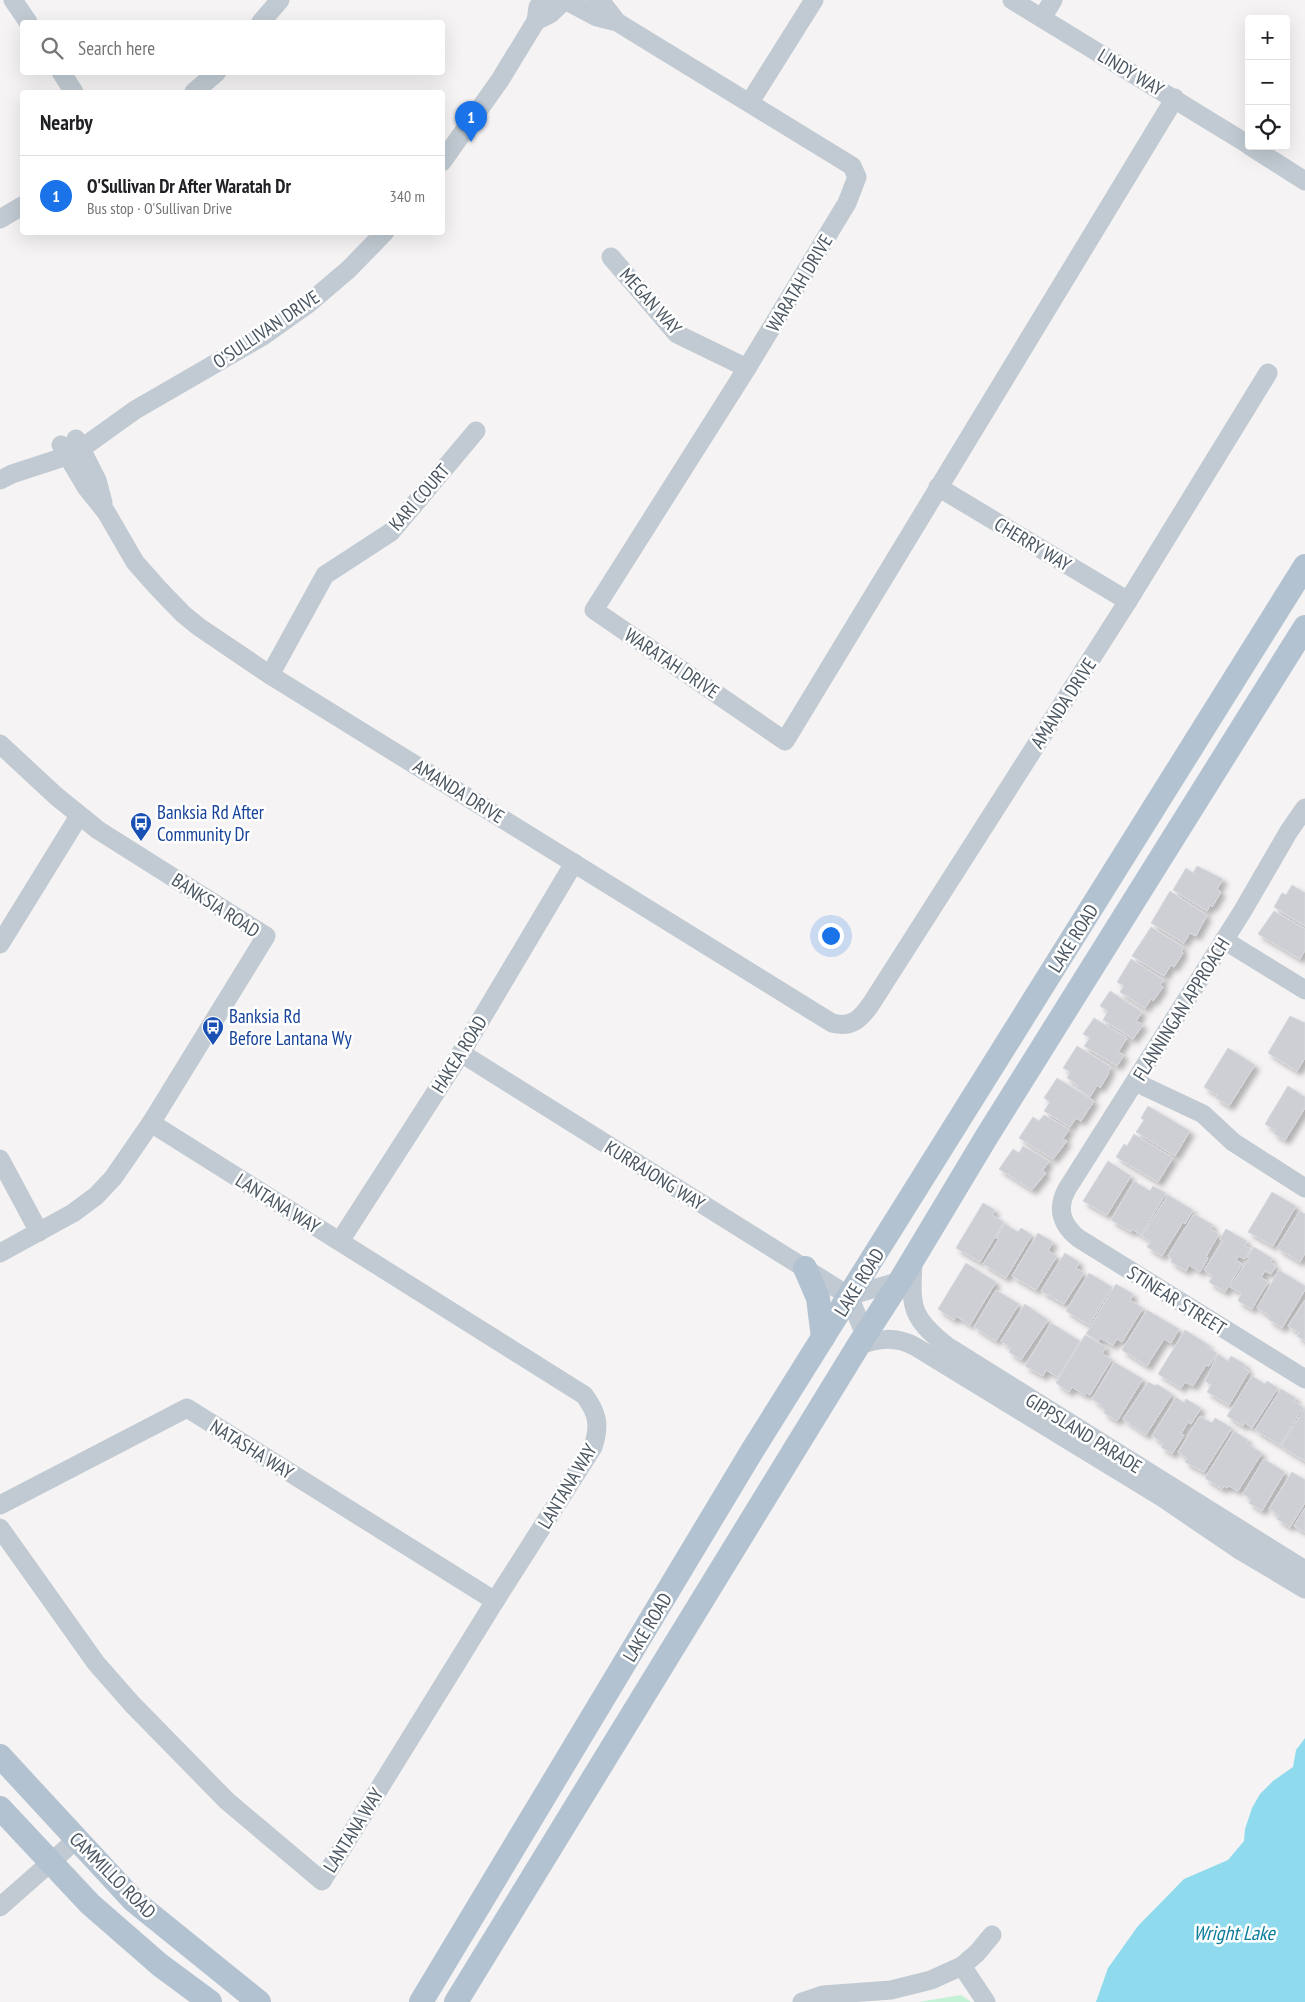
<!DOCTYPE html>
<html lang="en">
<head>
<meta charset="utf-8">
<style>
  :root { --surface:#fff; --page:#f2f2f2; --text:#202124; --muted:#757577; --line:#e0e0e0; --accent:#1a73e8 }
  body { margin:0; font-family:"PT Sans Narrow",sans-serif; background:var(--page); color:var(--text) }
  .controls { position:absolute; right:15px; top:15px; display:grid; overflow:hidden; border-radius:5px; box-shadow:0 5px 20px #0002 }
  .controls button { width:45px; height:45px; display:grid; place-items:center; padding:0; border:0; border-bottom:1px solid var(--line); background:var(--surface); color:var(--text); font:25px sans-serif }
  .you { position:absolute; left:830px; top:935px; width:18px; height:18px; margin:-12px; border:4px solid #fff; border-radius:50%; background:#1a73e8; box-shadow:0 0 0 8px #1a73e833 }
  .badge { display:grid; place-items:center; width:32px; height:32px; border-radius:50%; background:var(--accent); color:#fff; font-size:16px; font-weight:700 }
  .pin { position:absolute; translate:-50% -41px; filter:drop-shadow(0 1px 2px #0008) }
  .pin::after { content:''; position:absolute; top:26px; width:18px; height:15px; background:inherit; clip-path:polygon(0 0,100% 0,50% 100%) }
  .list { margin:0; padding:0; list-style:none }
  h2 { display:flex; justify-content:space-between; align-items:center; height:65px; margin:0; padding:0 20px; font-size:21px }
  h2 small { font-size:16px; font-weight:400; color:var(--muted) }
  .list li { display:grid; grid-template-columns:32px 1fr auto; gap:15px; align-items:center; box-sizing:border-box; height:80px; padding:0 20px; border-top:1px solid var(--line) }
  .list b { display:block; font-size:19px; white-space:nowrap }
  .list p { margin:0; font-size:16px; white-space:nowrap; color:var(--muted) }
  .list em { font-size:16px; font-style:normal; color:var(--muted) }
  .icon { flex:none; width:28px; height:28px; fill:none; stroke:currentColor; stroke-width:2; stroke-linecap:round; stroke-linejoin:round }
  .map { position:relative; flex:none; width:1305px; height:2002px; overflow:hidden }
  .search { position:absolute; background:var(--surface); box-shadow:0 5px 20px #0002; left:20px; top:20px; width:425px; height:55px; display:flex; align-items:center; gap:12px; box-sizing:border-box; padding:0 18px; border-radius:5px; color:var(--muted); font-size:19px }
  .panel { position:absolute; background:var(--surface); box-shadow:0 5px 20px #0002; left:20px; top:90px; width:425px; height:145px; border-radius:5px }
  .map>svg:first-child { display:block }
  .green { fill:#c3f1d5 }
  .water { fill:#90daee }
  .building { fill:#cdcfd5; stroke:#d7d9de; filter:url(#shadow) }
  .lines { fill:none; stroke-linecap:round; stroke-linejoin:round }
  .minor { stroke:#c1cad2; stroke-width:19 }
  .major { stroke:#b3c2d1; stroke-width:24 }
  .labels { text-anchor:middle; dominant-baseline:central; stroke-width:5; stroke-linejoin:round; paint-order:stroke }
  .street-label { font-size:19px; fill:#4a5661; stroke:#fff }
  .transit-label { font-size:19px; fill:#164399; stroke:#fff; text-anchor:start }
  .water-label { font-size:20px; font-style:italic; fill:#0c7c9b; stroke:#fff }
</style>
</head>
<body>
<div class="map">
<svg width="1305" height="2002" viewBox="0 0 1305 2002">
  <defs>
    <filter id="shadow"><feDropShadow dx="4.5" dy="4.5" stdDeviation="2.5" flood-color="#0004"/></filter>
  </defs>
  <rect width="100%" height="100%" fill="#f5f3f3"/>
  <!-- green -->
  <polygon class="green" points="961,1995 971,2002 919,2002"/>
  <!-- water -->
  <polygon class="water" points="1305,1738 1305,2002 1096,2002 1108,1968 1138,1926 1184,1879 1228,1860 1244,1841 1245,1829 1252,1808 1260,1794 1273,1781 1293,1767 1296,1750"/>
  <!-- building -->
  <g class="building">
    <polygon points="1197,866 1223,879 1217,889 1221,892 1212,907 1210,905 1207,911 1173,890 1186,868 1193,873"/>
    <polygon points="1292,885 1305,893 1305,926 1274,907 1282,893 1286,895"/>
    <polygon points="1170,891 1207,915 1196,936 1190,933 1184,943 1151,923"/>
    <polygon points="1274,911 1305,929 1305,950 1300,959 1258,934"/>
    <polygon points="1151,927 1183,947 1181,952 1183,953 1174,967 1171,965 1164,976 1132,956"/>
    <polygon points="1131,959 1164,980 1160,985 1163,987 1153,1001 1151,999 1145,1008 1120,992 1124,986 1117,982"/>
    <polygon points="1110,991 1142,1012 1136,1021 1143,1025 1133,1039 1103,1020 1108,1011 1100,1006"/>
    <polygon points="1290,1016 1305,1023 1305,1058 1297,1071 1268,1053"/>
    <polygon points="1094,1018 1127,1038 1118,1052 1124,1055 1117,1066 1084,1046 1090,1038 1083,1034"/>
    <polygon points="1077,1046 1111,1067 1108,1072 1109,1073 1100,1088 1097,1085 1090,1097 1076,1088 1078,1085 1067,1078 1070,1072 1063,1068"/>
    <polygon points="1228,1048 1255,1065 1229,1106 1216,1098 1217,1095 1204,1087"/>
    <polygon points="1057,1078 1094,1101 1081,1121 1076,1118 1070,1127 1044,1111 1050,1102 1044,1098"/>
    <polygon points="1288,1086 1305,1097 1305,1108 1285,1140 1273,1133 1275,1130 1265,1124"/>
    <polygon points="1148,1106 1190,1131 1175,1156 1136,1132 1144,1120 1141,1118"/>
    <polygon points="1044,1115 1069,1129 1063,1139 1067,1141 1053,1159 1019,1138 1033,1117 1039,1121"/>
    <polygon points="1134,1134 1173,1158 1158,1182 1116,1157 1124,1144 1127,1146"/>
    <polygon points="1023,1146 1049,1161 1043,1170 1046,1173 1032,1190 999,1169 1013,1149 1019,1153"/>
    <polygon points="1108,1161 1131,1176 1107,1215 1083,1201"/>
    <polygon points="1134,1181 1150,1191 1153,1186 1166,1193 1141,1235 1132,1229 1131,1232 1111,1220"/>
    <polygon points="1272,1192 1296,1206 1273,1246 1248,1232"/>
    <polygon points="1168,1195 1193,1210 1185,1224 1183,1222 1162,1256 1147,1247 1151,1241 1142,1236"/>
    <polygon points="983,1203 995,1210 992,1215 1004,1222 980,1262 956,1248"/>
    <polygon points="1300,1211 1305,1214 1305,1253 1300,1262 1277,1248"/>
    <polygon points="1194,1214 1213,1225 1210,1229 1219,1234 1206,1257 1208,1258 1200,1272 1189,1265 1186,1271 1171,1262 1172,1259 1168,1256"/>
    <polygon points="1005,1224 1018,1232 1021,1228 1032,1235 1006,1278 983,1264 999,1239 996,1238"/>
    <polygon points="1226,1229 1247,1241 1245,1246 1251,1249 1245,1259 1239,1256 1236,1260 1242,1264 1225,1292 1209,1282 1213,1276 1204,1270 1223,1241 1220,1239"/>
    <polygon points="1038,1233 1053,1242 1048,1251 1057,1256 1036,1290 1012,1276"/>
    <polygon points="1254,1247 1272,1258 1270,1262 1276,1266 1271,1274 1265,1271 1261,1277 1268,1282 1252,1309 1238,1301 1241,1293 1230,1287 1249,1258 1247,1257"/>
    <polygon points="1065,1253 1079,1262 1076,1268 1084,1273 1064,1304 1041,1291"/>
    <polygon points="966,1263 996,1282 970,1325 956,1316 954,1320 938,1309"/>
    <polygon points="1279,1270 1305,1286 1305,1290 1282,1328 1268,1319 1270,1316 1257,1308"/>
    <polygon points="1089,1273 1112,1287 1089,1325 1066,1311"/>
    <polygon points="1116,1284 1133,1294 1130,1300 1143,1308 1122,1342 1117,1339 1113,1345 1100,1338 1099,1341 1086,1334"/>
    <polygon points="996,1290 1019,1304 996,1341 974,1327"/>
    <polygon points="1305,1300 1305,1341 1297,1336 1299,1333 1288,1326"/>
    <polygon points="1025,1304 1048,1320 1021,1360 1009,1352 1011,1348 1001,1341"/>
    <polygon points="1147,1310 1179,1329 1171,1343 1164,1339 1147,1366 1122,1350"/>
    <polygon points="1051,1323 1080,1341 1058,1377 1046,1370 1043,1376 1025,1366"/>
    <polygon points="1185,1330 1209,1345 1207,1347 1217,1353 1209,1366 1206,1365 1193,1386 1185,1382 1181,1388 1158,1374"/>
    <polygon points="1085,1335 1106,1347 1102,1354 1112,1359 1090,1395 1087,1393 1085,1395 1072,1387 1069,1392 1056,1383"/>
    <polygon points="1218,1354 1228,1361 1231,1356 1246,1365 1244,1368 1249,1371 1229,1405 1207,1392 1211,1385 1205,1381"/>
    <polygon points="1114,1362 1143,1379 1117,1421 1104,1413 1105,1410 1101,1407 1102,1406 1092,1399"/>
    <polygon points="1252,1376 1265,1384 1267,1381 1278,1388 1252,1428 1245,1423 1243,1426 1227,1416"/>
    <polygon points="1148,1382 1156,1386 1157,1384 1172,1394 1146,1435 1123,1419"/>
    <polygon points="1281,1389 1296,1398 1294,1401 1303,1407 1280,1445 1255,1430"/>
    <polygon points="1176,1397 1184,1403 1186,1399 1201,1408 1191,1424 1188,1422 1181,1434 1184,1435 1172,1454 1161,1447 1163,1443 1152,1436"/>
    <polygon points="1305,1408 1305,1461 1281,1446"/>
    <polygon points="1200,1416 1212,1423 1215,1418 1232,1428 1204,1472 1185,1462 1187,1458 1178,1452"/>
    <polygon points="1234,1431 1248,1440 1246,1443 1262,1453 1238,1491 1229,1486 1227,1488 1224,1486 1222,1489 1205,1478"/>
    <polygon points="1264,1459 1285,1472 1262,1511 1249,1503 1251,1499 1243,1494"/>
    <polygon points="1292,1472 1305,1480 1305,1503 1290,1527 1277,1519 1279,1515 1269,1509"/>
    <polygon points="1305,1508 1305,1532 1294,1526"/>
  </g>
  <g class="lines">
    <!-- minor -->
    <g class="minor">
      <polyline points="13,0 28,22"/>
      <polyline points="565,0 597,17 617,22 852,166 857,177 847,203 747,368 594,610 785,741 1175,98"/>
      <polyline points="596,0 603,4 617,22"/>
      <polyline points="1012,0 1249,145"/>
      <polyline points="1042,18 1053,0"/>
      <polyline points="536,21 550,14 565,0"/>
      <polyline points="261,22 280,0"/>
      <polyline points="61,72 74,92"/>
      <polyline points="194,92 217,72"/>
      <polyline points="750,102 814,0"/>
      <polyline points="1250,146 1305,181"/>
      <polyline points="442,162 500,80 536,21 538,7 544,0"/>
      <polyline points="0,219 22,206"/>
      <polyline points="611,257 677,334 747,368"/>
      <polyline points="76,439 97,480 103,503"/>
      <path d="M61,445L86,487L106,512L135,562L157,587L183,614L199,627L270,675L832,1023C851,1028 860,1020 871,1004L1128,601L1268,373"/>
      <polyline points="0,480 12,474 67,456 82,448 135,410 263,336 308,304 349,269 385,232"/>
      <polyline points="938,487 1128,601"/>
      <polyline points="270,675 325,575 391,532 476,431"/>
      <polyline points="0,744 56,796 98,830 266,936 151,1123 113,1178 96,1196 73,1213 0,1253"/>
      <path d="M1305,808L1289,831L1242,912L1067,1189C1056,1209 1062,1225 1078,1238L1305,1379"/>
      <polyline points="1224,940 1305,990"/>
      <polyline points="0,944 79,816"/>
      <polyline points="461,1053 849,1296 865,1335"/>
      <polyline points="1135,1082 1203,1114 1233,1142 1305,1188"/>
      <polyline points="0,1159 39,1232"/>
      <polyline points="340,1241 461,1053 574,863"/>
      <path d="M913,1261C911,1306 909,1316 947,1346L1305,1570"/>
      <polyline points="849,1296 900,1281"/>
      <path d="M858,1346C878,1338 896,1336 916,1347L1163,1498L1238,1549L1305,1589"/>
      <polyline points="0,1505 187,1408 495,1601"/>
      <path d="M0,1528L96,1663L132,1704L227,1801L322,1881L495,1601L593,1447C600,1426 598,1413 584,1395L151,1123"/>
      <polyline points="0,1907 77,1839"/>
      <polyline points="962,1966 986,2002"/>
      <polyline points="802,2002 823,1995 891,1990 931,1980 962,1966 977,1953 992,1935"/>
    </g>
    <!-- major -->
    <g class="major">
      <polyline points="805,1268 818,1298 823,1338"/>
      <polyline points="0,1756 134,1901 259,2002"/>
      <polyline points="0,1808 90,1904 160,1965 210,2002"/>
      <polyline points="421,2002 752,1451 1305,566"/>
      <polyline points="456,2002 858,1346 900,1281 987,1136 1305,627"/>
    </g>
  </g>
  <!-- icons -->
  <defs>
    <g id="bus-pin" transform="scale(1.125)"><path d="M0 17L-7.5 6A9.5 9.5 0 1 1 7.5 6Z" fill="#1a4fb4" stroke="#fff"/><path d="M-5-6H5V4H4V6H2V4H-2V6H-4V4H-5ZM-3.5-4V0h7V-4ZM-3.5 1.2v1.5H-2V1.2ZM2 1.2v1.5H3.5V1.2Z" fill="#fff"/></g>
  </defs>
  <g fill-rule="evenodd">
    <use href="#bus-pin" x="141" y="823"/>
    <use href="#bus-pin" x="213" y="1027"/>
  </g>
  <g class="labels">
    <!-- street labels -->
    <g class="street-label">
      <text transform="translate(1131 72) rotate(31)">LINDY WAY</text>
      <text transform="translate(799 283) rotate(-59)">WARATAH DRIVE</text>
      <text transform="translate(651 301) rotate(48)">MEGAN WAY</text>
      <text transform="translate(266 329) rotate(-34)">O'SULLIVAN DRIVE</text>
      <text transform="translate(419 497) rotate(-49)">KARI COURT</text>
      <text transform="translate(1033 544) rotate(31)">CHERRY WAY</text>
      <text transform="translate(672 663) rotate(34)">WARATAH DRIVE</text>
      <text transform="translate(1063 703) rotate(-57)">AMANDA DRIVE</text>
      <text transform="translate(459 791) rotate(32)">AMANDA DRIVE</text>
      <text transform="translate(216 905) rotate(33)">BANKSIA ROAD</text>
      <text transform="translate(1073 938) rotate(-58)">LAKE ROAD</text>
      <text transform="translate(1181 1009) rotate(-58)">FLANNINGAN APPROACH</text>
      <text transform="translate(459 1054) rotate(-58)">HAKEA ROAD</text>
      <text transform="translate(655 1175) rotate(32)">KURRAJONG WAY</text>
      <text transform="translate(278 1203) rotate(32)">LANTANA WAY</text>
      <text transform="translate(859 1282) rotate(-58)">LAKE ROAD</text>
      <text transform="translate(1177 1300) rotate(32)">STINEAR STREET</text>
      <text transform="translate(1084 1433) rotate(32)">GIPPSLAND PARADE</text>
      <text transform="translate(252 1449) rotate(32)">NATASHA WAY</text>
      <text transform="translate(567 1486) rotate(-59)">LANTANA WAY</text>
      <text transform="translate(647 1627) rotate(-59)">LAKE ROAD</text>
      <text transform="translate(353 1830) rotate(-58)">LANTANA WAY</text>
      <text transform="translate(113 1875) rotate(45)">CAMMILLO ROAD</text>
    </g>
    <!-- transit labels -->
    <g class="transit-label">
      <text x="157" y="812">Banksia Rd After<tspan x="157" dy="22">Community Dr</tspan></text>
      <text x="229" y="1016">Banksia Rd<tspan x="229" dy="22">Before Lantana Wy</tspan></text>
    </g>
    <!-- water labels -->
    <g class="water-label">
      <text x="1234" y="1933">Wright Lake</text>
    </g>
  </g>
</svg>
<div class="controls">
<button>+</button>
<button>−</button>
<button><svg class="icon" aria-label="locate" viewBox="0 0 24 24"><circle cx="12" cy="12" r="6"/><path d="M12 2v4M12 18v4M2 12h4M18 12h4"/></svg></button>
</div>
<div class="you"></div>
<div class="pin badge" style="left:471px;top:142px">1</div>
<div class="search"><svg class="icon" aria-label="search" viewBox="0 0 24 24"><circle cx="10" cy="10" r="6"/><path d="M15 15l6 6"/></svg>Search here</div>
<section class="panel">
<h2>Nearby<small></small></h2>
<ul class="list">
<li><span class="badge">1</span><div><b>O'Sullivan Dr After Waratah Dr</b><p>Bus stop · O'Sullivan Drive</p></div><em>340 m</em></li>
</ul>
</section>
</div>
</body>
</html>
